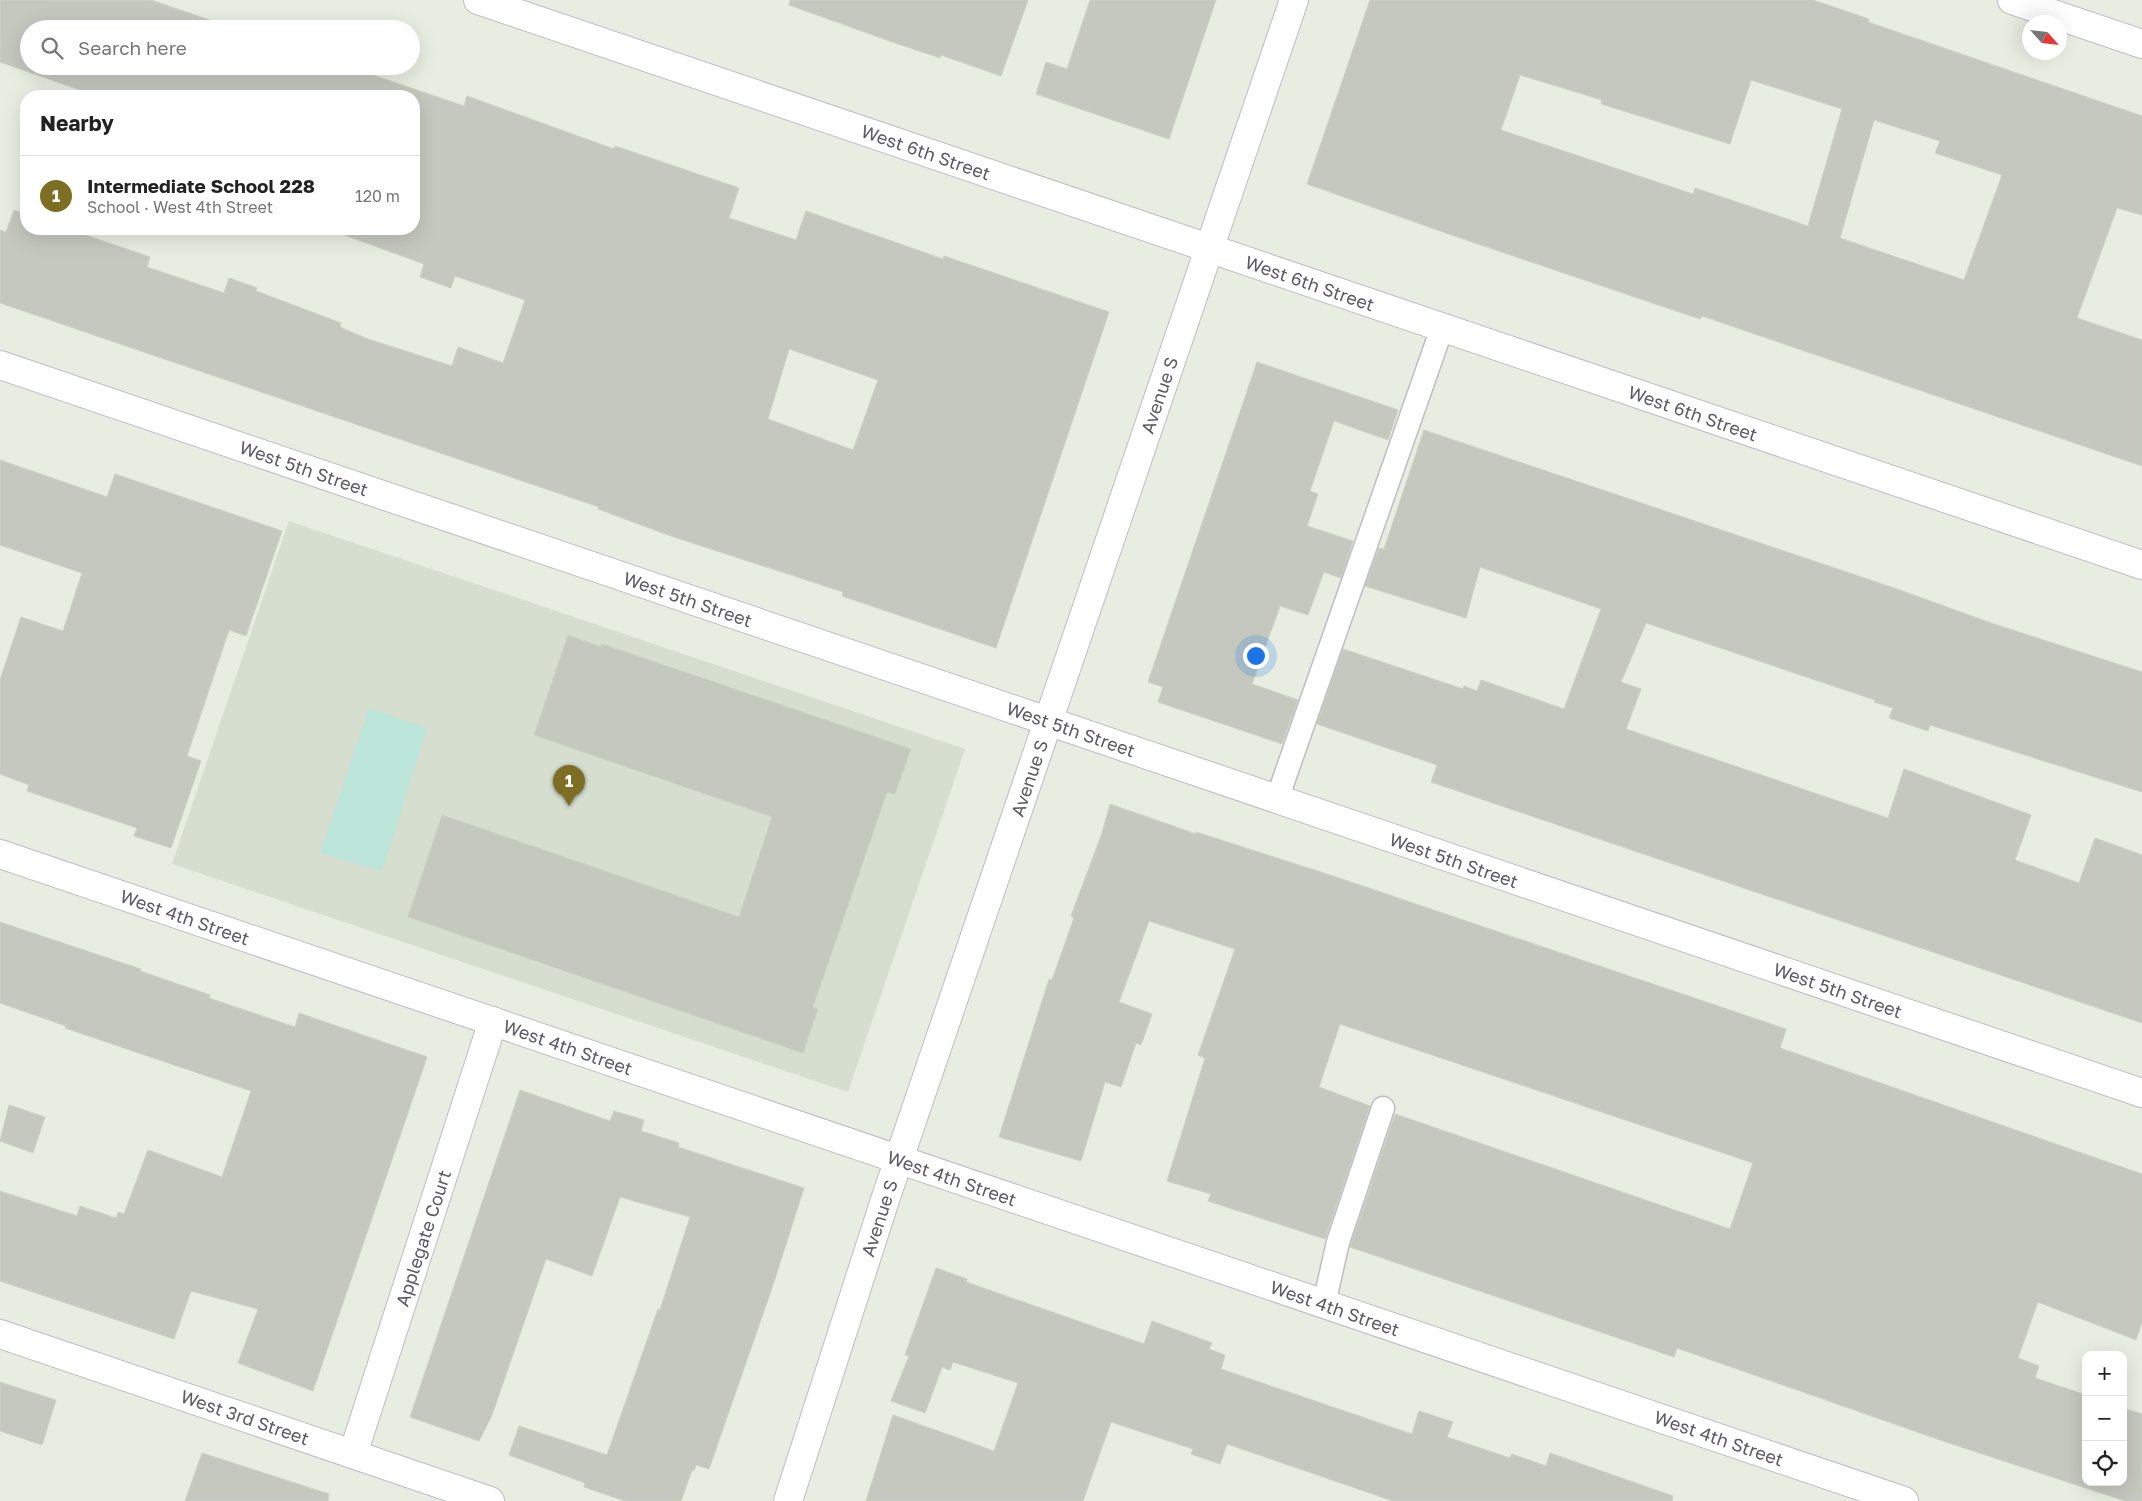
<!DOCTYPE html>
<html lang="en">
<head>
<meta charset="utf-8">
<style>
  :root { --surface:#fff; --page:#f2f2f2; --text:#222; --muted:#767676; --line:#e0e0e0; --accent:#7e6e24 }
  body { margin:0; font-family:"Golos Text",sans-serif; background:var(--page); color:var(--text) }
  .controls { position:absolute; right:15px; bottom:15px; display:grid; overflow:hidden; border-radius:10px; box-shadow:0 5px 20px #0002 }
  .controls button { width:45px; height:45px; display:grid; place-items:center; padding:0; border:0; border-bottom:1px solid var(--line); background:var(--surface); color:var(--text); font:25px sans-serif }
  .compass { position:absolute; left:2022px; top:15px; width:45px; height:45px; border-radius:50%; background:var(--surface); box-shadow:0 5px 20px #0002; rotate:117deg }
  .you { position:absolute; left:1255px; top:655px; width:18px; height:18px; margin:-12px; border:4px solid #fff; border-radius:50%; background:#1a73e8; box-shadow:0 0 0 8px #1a73e833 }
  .badge { display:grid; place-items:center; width:32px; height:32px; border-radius:50%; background:var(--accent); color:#fff; font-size:16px; font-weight:700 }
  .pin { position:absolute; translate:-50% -41px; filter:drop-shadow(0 1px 2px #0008) }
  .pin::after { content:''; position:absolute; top:26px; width:18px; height:15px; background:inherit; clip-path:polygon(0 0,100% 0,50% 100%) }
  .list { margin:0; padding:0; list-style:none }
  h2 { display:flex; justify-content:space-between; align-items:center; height:65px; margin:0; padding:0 20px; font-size:21px }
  h2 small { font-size:16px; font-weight:400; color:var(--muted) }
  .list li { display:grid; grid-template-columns:32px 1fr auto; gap:15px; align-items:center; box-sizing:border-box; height:80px; padding:0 20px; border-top:1px solid var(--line) }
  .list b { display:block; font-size:19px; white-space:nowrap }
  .list p { margin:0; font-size:16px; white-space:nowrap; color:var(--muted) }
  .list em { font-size:16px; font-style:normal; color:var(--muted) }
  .icon { flex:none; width:28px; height:28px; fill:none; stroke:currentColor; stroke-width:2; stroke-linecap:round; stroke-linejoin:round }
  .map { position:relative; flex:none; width:2142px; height:1501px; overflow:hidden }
  .search { position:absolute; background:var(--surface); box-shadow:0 5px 20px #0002; left:20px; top:20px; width:400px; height:55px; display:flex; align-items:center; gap:12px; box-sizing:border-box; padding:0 18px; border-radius:28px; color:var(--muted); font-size:19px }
  .panel { position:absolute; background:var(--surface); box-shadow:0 5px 20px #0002; left:20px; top:90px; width:400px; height:145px; border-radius:20px }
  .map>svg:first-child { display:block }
  .education { fill:#d6ded0 }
  .green { fill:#bde6db }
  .building { fill:#c4c8be; stroke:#cad2c0; fill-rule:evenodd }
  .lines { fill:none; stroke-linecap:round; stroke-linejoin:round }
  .service-casing { stroke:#bfbcc4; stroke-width:25 }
  .minor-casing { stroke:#bfbcc4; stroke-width:30 }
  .service { stroke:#fff; stroke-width:22 }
  .minor { stroke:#fff; stroke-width:28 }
  .labels { text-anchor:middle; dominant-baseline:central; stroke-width:4.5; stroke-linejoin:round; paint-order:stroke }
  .street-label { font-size:18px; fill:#5d5a63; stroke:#fff }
</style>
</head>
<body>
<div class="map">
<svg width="2142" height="1501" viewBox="0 0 2142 1501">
  <rect width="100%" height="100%" fill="#e7ede1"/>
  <!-- education -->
  <polygon class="education" points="289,521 965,749 848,1092 172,864"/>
  <!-- green -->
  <polygon class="green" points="369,708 427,728 382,871 320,853"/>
  <!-- building -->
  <g class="building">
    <path d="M0,0H151L236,29H29V66H346L464,106L467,96L614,149L615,146L739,188L729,218L796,240L806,211L943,259L944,256L1109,312L996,648L842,596L843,592L668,535L598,509L599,507L0,303V230L6,232L14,210L26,214V229H68L150,257L147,267L224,293L229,278L257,288L256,291L341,323L340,327L365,338L452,366L458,347L503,363L525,300L455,276L451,288L420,277L424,264L339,233V229H414V96H97L0,62ZM789,349L878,380L853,450L768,419Z"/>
    <polygon points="790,0 1028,0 1001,76 941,55 940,58 895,43 789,5"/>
    <polygon points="1090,0 1216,0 1169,139 1036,94 1046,62 1067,69"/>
    <path d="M1370,0H1813L1869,19L1868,22L2142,116V215L2117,208L2077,318L2142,340V466L1702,316L1700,319L1463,239L1307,184ZM1520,75L1602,100L1601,104L1730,144L1751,80L1842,109L1808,226L1695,188L1693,194L1501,130ZM1874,120L1940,141L1935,153L2002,175L1964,280L1840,238Z"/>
    <polygon points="1257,362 1398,410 1388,440 1334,421 1310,491 1318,494 1307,526 1353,541 1341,578 1324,572 1308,615 1280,606 1252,684 1298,700 1282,744 1158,702 1163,687 1148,682"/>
    <polygon points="1424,430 1897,589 1991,623 2142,672 2142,792 1930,725 1928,731 1889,718 1893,708 1874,702 1875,700 1646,623 1621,682 1641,689 1626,729 1888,818 1904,769 2031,815 2015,860 2079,883 2095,838 2142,855 2142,1023 1431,782 1437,765 1317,724 1343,649 1463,689 1464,686 1477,691 1481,680 1564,709 1601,609 1480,567 1466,618 1365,586 1379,548 1384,549"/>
    <polygon points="0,460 107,497 115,474 282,531 246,636 229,630 187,756 201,761 171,848 134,836 137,828 27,791 29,785 0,774 0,680 21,617 63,631 82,573 0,545"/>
    <polygon points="568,635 601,647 602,644 911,749 895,794 887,792 813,1007 818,1009 803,1053 408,917 442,815 739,917 772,817 534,735"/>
    <polygon points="1110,804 1196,834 1196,832 1327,874 1786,1029 1780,1048 2142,1174 2142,1322 2136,1340 2038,1302 2018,1358 2039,1366 2035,1378 2086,1395 2086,1482 2123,1482 2123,1408 2142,1414 2142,1501 2125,1501 1943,1441 1677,1348 1674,1357 1350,1247 1395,1114 1730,1229 1753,1163 1340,1024 1319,1087 1370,1106 1325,1239 1208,1201 1211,1194 1167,1181 1205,1058 1198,1055 1235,949 1149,921 1119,1002 1152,1014 1141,1045 1136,1043 1121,1087 1105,1082 1081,1161 999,1137 1049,979 1052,980 1074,918 1071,916 1102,833"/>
    <polygon points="0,922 141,969 140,971 210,995 209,998 295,1027 299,1013 427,1057 313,1391 238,1363 258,1309 191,1291 174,1339 0,1281 0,1191 77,1216 80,1206 116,1218 118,1212 124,1214 148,1150 222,1177 251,1091 65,1028 66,1026 0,1003"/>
    <polygon points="520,1090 610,1121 614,1111 644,1120 641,1131 679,1143 678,1147 804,1188 772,1288 709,1469 696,1465 694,1471 692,1470 681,1501 625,1501 584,1487 585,1483 509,1455 519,1426 607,1455 658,1309 660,1310 690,1217 620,1197 592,1276 546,1259 492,1415 479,1441 410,1417"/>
    <polygon points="9,1105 45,1117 33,1153 0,1141"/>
    <polygon points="936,1268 967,1279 966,1282 1144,1344 1152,1321 1212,1343 1209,1349 1225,1355 1221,1369 1412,1434 1419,1411 1453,1422 1447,1437 1510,1458 1512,1454 1546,1466 1550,1453 1673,1496 1672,1501 1393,1501 1227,1444 1220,1464 1191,1454 1193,1449 1111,1422 1083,1501 866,1501 893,1415 994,1451 1018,1383 953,1362 950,1370 942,1367 925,1413 891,1401 909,1356 905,1355"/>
    <polygon points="0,1382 56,1400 42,1445 0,1431"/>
    <polygon points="202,1453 329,1494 328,1501 185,1501"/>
  </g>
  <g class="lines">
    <!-- service casing -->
    <g class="service-casing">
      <g id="service">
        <polyline points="1277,799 1442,328"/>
        <polyline points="1324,1304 1338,1242 1383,1108"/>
      </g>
    </g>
    <!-- minor casing -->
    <g class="minor-casing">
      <g id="minor">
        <polyline points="478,0 2142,565"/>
        <polyline points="2012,0 2142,44"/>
        <polyline points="0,365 2142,1093"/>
        <polyline points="0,854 1904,1501"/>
        <polyline points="0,1334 490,1501"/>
        <polyline points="353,1454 493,1021"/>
        <polyline points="788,1501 885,1200 1294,0"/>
      </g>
    </g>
    <!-- service -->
    <use href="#service" class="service"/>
    <!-- minor -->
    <use href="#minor" class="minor"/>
  </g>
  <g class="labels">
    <!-- street labels -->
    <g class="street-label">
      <text transform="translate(926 152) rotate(19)">West 6th Street</text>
      <text transform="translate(1310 283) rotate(19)">West 6th Street</text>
      <text transform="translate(1159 395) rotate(-71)">Avenue S</text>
      <text transform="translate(1693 413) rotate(19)">West 6th Street</text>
      <text transform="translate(304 468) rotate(19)">West 5th Street</text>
      <text transform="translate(688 599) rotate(19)">West 5th Street</text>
      <text transform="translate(1071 729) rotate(19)">West 5th Street</text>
      <text transform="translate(1029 778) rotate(-71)">Avenue S</text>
      <text transform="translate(1454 860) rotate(19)">West 5th Street</text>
      <text transform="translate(185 917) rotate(19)">West 4th Street</text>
      <text transform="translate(1838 990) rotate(19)">West 5th Street</text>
      <text transform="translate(568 1047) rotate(19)">West 4th Street</text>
      <text transform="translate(952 1178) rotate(19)">West 4th Street</text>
      <text transform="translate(879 1218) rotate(-72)">Avenue S</text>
      <text transform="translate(423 1238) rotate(-72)">Applegate Court</text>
      <text transform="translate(1335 1308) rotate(19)">West 4th Street</text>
      <text transform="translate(245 1417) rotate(19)">West 3rd Street</text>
      <text transform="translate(1719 1438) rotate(19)">West 4th Street</text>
    </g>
  </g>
</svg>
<div class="controls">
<button>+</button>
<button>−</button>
<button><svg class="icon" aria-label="locate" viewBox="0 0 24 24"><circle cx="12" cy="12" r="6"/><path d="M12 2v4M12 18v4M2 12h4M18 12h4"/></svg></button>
</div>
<svg class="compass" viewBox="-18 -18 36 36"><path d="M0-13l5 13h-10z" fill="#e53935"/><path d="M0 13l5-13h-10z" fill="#767676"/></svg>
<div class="you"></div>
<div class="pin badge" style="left:569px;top:806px">1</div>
<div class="search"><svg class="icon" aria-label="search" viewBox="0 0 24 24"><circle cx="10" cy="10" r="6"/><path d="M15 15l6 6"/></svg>Search here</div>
<section class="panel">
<h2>Nearby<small></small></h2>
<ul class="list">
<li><span class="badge">1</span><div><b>Intermediate School 228</b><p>School · West 4th Street</p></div><em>120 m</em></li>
</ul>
</section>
</div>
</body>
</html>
